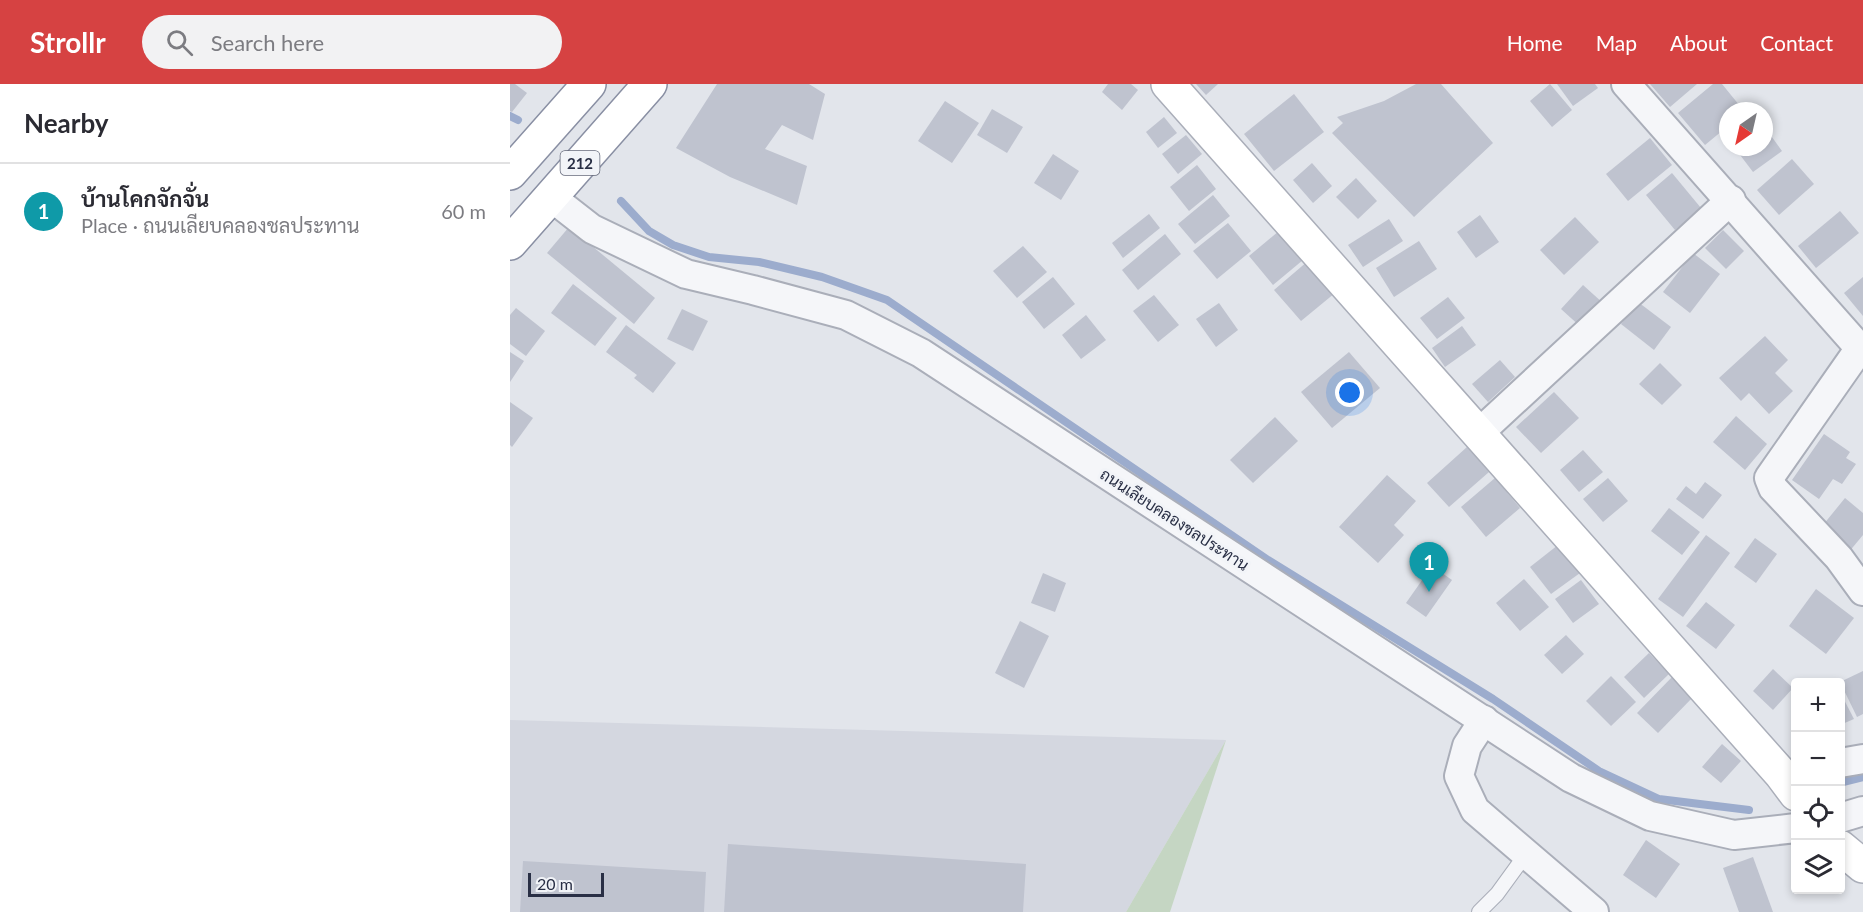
<!DOCTYPE html>
<html lang="en">
<head>
<meta charset="utf-8">
<style>
  :root { --surface:#fff; --page:#f2f2f3; --text:#2b2b33; --muted:#7c7c81; --line:#e1e1e2; --accent:#d64242 }
  body { margin:0; font-family:Lato,Sarabun,sans-serif; background:var(--page); color:var(--text) }
  .controls { position:absolute; right:18px; bottom:18px; display:grid; overflow:hidden; border-radius:6px; box-shadow:0 3px 9px #0003 }
  .controls button { width:54px; height:54px; display:grid; place-items:center; padding:0; border:0; border-bottom:2px solid var(--line); background:var(--surface); color:var(--text); font:30px sans-serif }
  .compass { position:absolute; left:1209px; top:18px; width:54px; height:54px; border-radius:50%; background:var(--surface); box-shadow:0 3px 9px #0003; rotate:214deg }
  .scale { position:absolute; left:18px; bottom:15px; width:76px; box-sizing:border-box; padding-left:6px; border:3px solid #292f45; border-top:0; font-size:16px; line-height:21px; white-space:nowrap; color:#292f45; -webkit-text-stroke:4px #f2f4f8; paint-order:stroke }
  .you { position:absolute; left:840px; top:309px; width:21px; height:21px; margin:-15px; border:4px solid #fff; border-radius:50%; background:#1a73e8; box-shadow:0 0 0 9px #1a73e833 }
  .badge { display:grid; place-items:center; width:39px; height:39px; border-radius:50%; background:var(--accent); color:#fff; font-size:20px; font-weight:700 }
  .pin { position:absolute; translate:-50% -50px; filter:drop-shadow(0 2px 3px #0008) }
  .pin::after { content:''; position:absolute; top:32px; width:21px; height:18px; background:inherit; clip-path:polygon(0 0,100% 0,50% 100%) }
  .list { margin:0; padding:0; list-style:none }
  h2 { display:flex; justify-content:space-between; align-items:center; height:78px; margin:0; padding:0 24px; font-size:26px }
  h2 small { font-size:20px; font-weight:400; color:var(--muted) }
  .list li { display:grid; grid-template-columns:39px 1fr auto; gap:18px; align-items:center; box-sizing:border-box; height:96px; padding:0 24px; border-top:2px solid var(--line) }
  .list b { display:block; font-size:22px; white-space:nowrap }
  .list p { margin:0; font-size:20px; white-space:nowrap; color:var(--muted) }
  .list em { font-size:20px; font-style:normal; color:var(--muted) }
  .icon { flex:none; width:33px; height:33px; fill:none; stroke:currentColor; stroke-width:2; stroke-linecap:round; stroke-linejoin:round }
  .map { position:relative; flex:none; width:1353px; height:828px; overflow:hidden }
  header { display:flex; align-items:center; gap:36px; box-sizing:border-box; height:84px; padding:0 30px; background:var(--accent); color:#fff }
  header strong { font-size:28px }
  nav { display:flex; gap:33px; margin-inline-start:auto; font-size:21px }
  .search { width:420px; height:54px; background:var(--page); display:flex; align-items:center; gap:15px; box-sizing:border-box; padding:0 21px; border-radius:33px; color:var(--muted); font-size:22px }
  main { display:flex }
  aside { flex:1; background:var(--surface) }
  .map>svg:first-child { display:block }
  .built { fill:#d4d7e0 }
  .green { fill:#c5d6c3 }
  .lines { fill:none; stroke-linecap:round; stroke-linejoin:round }
  .stream { stroke:#9caccd; stroke-width:8 }
  .building { fill:#bfc3cf }
  .lane-casing { stroke:#aaaeb9; stroke-width:16 }
  .street-casing { stroke:#aaaeb9; stroke-width:32 }
  .secondary-casing { stroke:#aaaeb9; stroke-width:36 }
  .highway-casing { stroke:#898fa3; stroke-width:36 }
  .lane { stroke:#f5f6f9; stroke-width:14 }
  .street { stroke:#f5f6f9; stroke-width:28 }
  .secondary { stroke:#fff; stroke-width:33 }
  .highway { stroke:#fff; stroke-width:33 }
  .labels { text-anchor:middle; dominant-baseline:central; stroke-width:6; stroke-linejoin:round; paint-order:stroke }
  .shield { fill:#f2f4f8; stroke:#656a7b; stroke-width:1.5 }
  .shield-label { font-size:15px; font-weight:bold; fill:#292f45 }
  .street-label { font-size:16px; fill:#292f45; stroke:#f2f4f8 }
</style>
</head>
<body>
<header>
<strong>Strollr</strong>
<div class="search"><svg class="icon" aria-label="search" viewBox="0 0 24 24"><circle cx="10" cy="10" r="6"/><path d="M15 15l6 6"/></svg>Search here</div>
<nav><a>Home</a><a>Map</a><a>About</a><a>Contact</a></nav>
</header>
<main>
<aside>
<h2>Nearby<small></small></h2>
<ul class="list">
<li><span class="badge" style="background:#0f9aa8">1</span><div><b>บ้านโคกจักจั่น</b><p>Place · ถนนเลียบคลองชลประทาน</p></div><em>60 m</em></li>
</ul>
</aside>
<div class="map">
<svg width="1353" height="828" viewBox="0 0 1353 828">
  <rect width="100%" height="100%" fill="#e2e5eb"/>
  <!-- built -->
  <polygon class="built" points="0,636 716,656 616,828 0,828"/>
  <!-- green -->
  <polygon class="green" points="716,656 660,828 616,828"/>
  <g class="lines">
    <!-- stream -->
    <g class="stream">
      <polyline points="0,32 8,36"/>
      <polyline points="111,117 139,147 163,161 199,173 249,178 312,193 377,216 758,476 983,615 1089,687 1149,715 1239,726"/>
      <polyline points="1330,699 1353,693"/>
    </g>
  </g>
  <!-- building -->
  <g class="building">
    <polygon points="0,0 5,0 17,9 2,28 0,27"/>
    <polygon points="207,0 299,0 315,10 303,56 272,41 255,65 297,82 287,121 220,93 166,64"/>
    <polygon points="598,0 621,0 628,6 612,26 592,8"/>
    <polygon points="686,0 708,0 696,11"/>
    <polygon points="906,0 931,0 983,59 904,133 822,49 833,39 827,33 874,17"/>
    <polygon points="1040,0 1062,26 1042,43 1020,17"/>
    <polygon points="1047,0 1085,0 1088,4 1063,22"/>
    <polygon points="1140,0 1187,0 1160,23"/>
    <polygon points="1203,0 1212,0 1234,27 1218,27 1218,42 1195,61 1168,29"/>
    <polygon points="784,10 814,48 764,87 734,50"/>
    <polygon points="435,17 469,39 442,79 408,57"/>
    <polygon points="482,25 513,43 497,69 467,51"/>
    <polygon points="654,33 667,49 648,64 636,48"/>
    <polygon points="1254,42 1272,67 1243,88 1224,63 1254,63"/>
    <polygon points="676,51 692,70 668,90 652,70"/>
    <polygon points="1140,54 1162,81 1118,117 1096,90"/>
    <polygon points="543,70 569,87 551,116 524,99"/>
    <polygon points="1282,75 1304,100 1269,131 1247,106"/>
    <polygon points="802,79 822,102 803,119 783,96"/>
    <polygon points="687,81 706,105 679,127 660,103"/>
    <polygon points="1162,89 1191,124 1165,146 1136,111"/>
    <polygon points="846,94 867,117 848,135 826,113"/>
    <polygon points="703,111 720,132 685,160 668,140"/>
    <polygon points="1330,127 1349,149 1306,184 1288,162"/>
    <polygon points="639,130 650,144 613,174 602,159"/>
    <polygon points="970,131 989,158 966,174 947,148"/>
    <polygon points="1065,133 1089,158 1054,191 1030,166"/>
    <polygon points="879,135 893,157 853,183 838,161"/>
    <polygon points="718,139 741,167 707,195 683,167"/>
    <polygon points="59,143 145,214 124,240 37,169"/>
    <polygon points="1213,146 1234,167 1216,185 1195,164"/>
    <polygon points="769,147 793,176 763,201 739,172"/>
    <polygon points="655,150 671,170 628,206 612,186"/>
    <polygon points="909,157 927,185 884,213 866,184"/>
    <polygon points="513,162 537,188 507,214 483,187"/>
    <polygon points="1183,169 1210,190 1180,229 1153,208"/>
    <polygon points="798,177 825,209 791,237 764,206"/>
    <polygon points="543,193 565,220 534,245 512,218"/>
    <polygon points="1353,193 1353,232 1334,209"/>
    <polygon points="63,200 107,234 85,262 41,229"/>
    <polygon points="1073,201 1094,220 1072,244 1051,225"/>
    <polygon points="644,211 669,241 648,258 623,227"/>
    <polygon points="938,213 955,234 927,255 910,234"/>
    <polygon points="1128,218 1161,243 1144,266 1111,240"/>
    <polygon points="709,219 728,246 706,263 686,235"/>
    <polygon points="6,224 35,247 16,272 0,260 0,231"/>
    <polygon points="172,225 198,237 183,267 157,255"/>
    <polygon points="576,231 596,256 571,275 552,251"/>
    <polygon points="116,241 166,279 143,309 124,294 127,291 96,268"/>
    <polygon points="952,242 966,261 935,283 922,264"/>
    <polygon points="1255,252 1278,276 1265,289 1283,307 1259,330 1239,309 1231,317 1209,294"/>
    <polygon points="0,268 14,277 0,298"/>
    <polygon points="839,268 870,304 822,344 791,308"/>
    <polygon points="990,276 1005,293 978,318 962,300"/>
    <polygon points="1150,279 1172,301 1152,321 1129,300"/>
    <polygon points="1044,308 1069,334 1031,369 1006,343"/>
    <polygon points="0,318 23,334 2,363 0,361"/>
    <polygon points="1226,332 1257,360 1235,386 1203,358"/>
    <polygon points="765,333 788,357 743,399 720,376"/>
    <polygon points="1314,350 1340,368 1336,374 1346,380 1332,400 1323,395 1309,415 1282,396"/>
    <polygon points="957,363 979,388 939,423 917,399"/>
    <polygon points="1073,366 1093,388 1069,408 1050,386"/>
    <polygon points="877,391 906,417 884,441 894,451 868,479 829,443"/>
    <polygon points="985,394 1010,424 976,453 951,423"/>
    <polygon points="1098,394 1118,417 1093,438 1073,415"/>
    <polygon points="1195,398 1212,411 1193,435 1166,415 1176,402 1186,410"/>
    <polygon points="1335,414 1353,429 1353,451 1338,469 1309,446"/>
    <polygon points="1159,424 1190,448 1172,471 1141,447"/>
    <polygon points="1196,451 1220,469 1173,533 1148,515"/>
    <polygon points="1245,454 1267,470 1246,499 1224,483"/>
    <polygon points="1048,461 1070,489 1041,510 1020,483"/>
    <polygon points="922,482 942,496 916,533 896,519"/>
    <polygon points="533,489 556,499 545,528 521,519"/>
    <polygon points="1014,495 1039,523 1010,547 986,519"/>
    <polygon points="1071,496 1089,520 1063,539 1045,515"/>
    <polygon points="1306,505 1344,534 1316,570 1279,542"/>
    <polygon points="1196,518 1225,541 1206,565 1176,542"/>
    <polygon points="510,537 539,552 514,604 485,589"/>
    <polygon points="1056,551 1074,570 1052,590 1034,571"/>
    <polygon points="1139,569 1159,590 1134,614 1114,593"/>
    <polygon points="1263,585 1283,604 1263,626 1243,607"/>
    <polygon points="1353,587 1353,630 1347,633 1330,598"/>
    <polygon points="1164,591 1184,612 1148,649 1127,629"/>
    <polygon points="1101,592 1126,618 1101,642 1076,617"/>
    <polygon points="1330,608 1344,635 1330,641"/>
    <polygon points="1212,660 1231,677 1211,699 1192,683"/>
    <polygon points="1136,756 1170,780 1146,814 1113,791"/>
    <polygon points="218,760 516,780 513,828 214,828"/>
    <polygon points="1243,773 1263,828 1229,828 1213,784"/>
    <polygon points="13,777 196,788 194,828 10,828"/>
  </g>
  <g class="lines">
    <!-- lane casing -->
    <g class="lane-casing">
      <polyline id="lane" points="969,828 987,810 1016,770"/>
    </g>
    <!-- street casing -->
    <g class="street-casing">
      <g id="street">
        <polyline points="1116,0 1353,268"/>
        <polyline points="41,113 82,145 176,190 243,206 336,231 411,269 1061,694 1140,732 1224,751 1286,744"/>
        <polyline points="1350,264 1259,394 1263,404 1329,474 1353,507"/>
        <polyline points="969,349 1221,116"/>
        <polyline points="974,636 957,662 949,692 965,726 1084,828"/>
        <polyline points="1330,679 1353,675"/>
        <polyline points="1330,734 1353,727"/>
      </g>
    </g>
    <!-- secondary casing -->
    <g class="secondary-casing">
      <g id="secondary">
        <polyline points="658,0 1271,690 1286,710"/>
        <polyline points="1330,763 1353,782"/>
      </g>
    </g>
    <!-- highway casing -->
    <g class="highway-casing">
      <g id="highway">
        <polyline points="0,89 79,0"/>
        <polyline points="0,159 140,0"/>
      </g>
    </g>
    <!-- lane -->
    <use href="#lane" class="lane"/>
    <!-- street -->
    <use href="#street" class="street"/>
    <!-- secondary -->
    <use href="#secondary" class="secondary"/>
    <!-- highway -->
    <use href="#highway" class="highway"/>
  </g>
  <g class="labels">
    <!-- shield labels -->
    <rect class="shield" x="50.5" y="67" width="39" height="24" rx="4.5"/>
    <g class="shield-label">
      <text x="70" y="79">212</text>
    </g>
    <!-- street labels -->
    <g class="street-label">
      <text transform="translate(665 435) rotate(33)">ถนนเลียบคลองชลประทาน</text>
    </g>
  </g>
</svg>
<div class="controls">
<button>+</button>
<button>−</button>
<button><svg class="icon" aria-label="locate" viewBox="0 0 24 24"><circle cx="12" cy="12" r="6"/><path d="M12 2v4M12 18v4M2 12h4M18 12h4"/></svg></button>
<button><svg class="icon" aria-label="layers" viewBox="0 0 24 24"><path d="M12 4l9 5-9 5-9-5zM3 14l9 5 9-5"/></svg></button>
</div>
<svg class="compass" viewBox="-18 -18 36 36"><path d="M0-13l5 13h-10z" fill="#e53935"/><path d="M0 13l5-13h-10z" fill="#7c7c81"/></svg>
<div class="scale">20 m</div>
<div class="you"></div>
<div class="pin badge" style="left:919px;top:508px;background:#0f9aa8">1</div>
</div>
</main>
</body>
</html>
